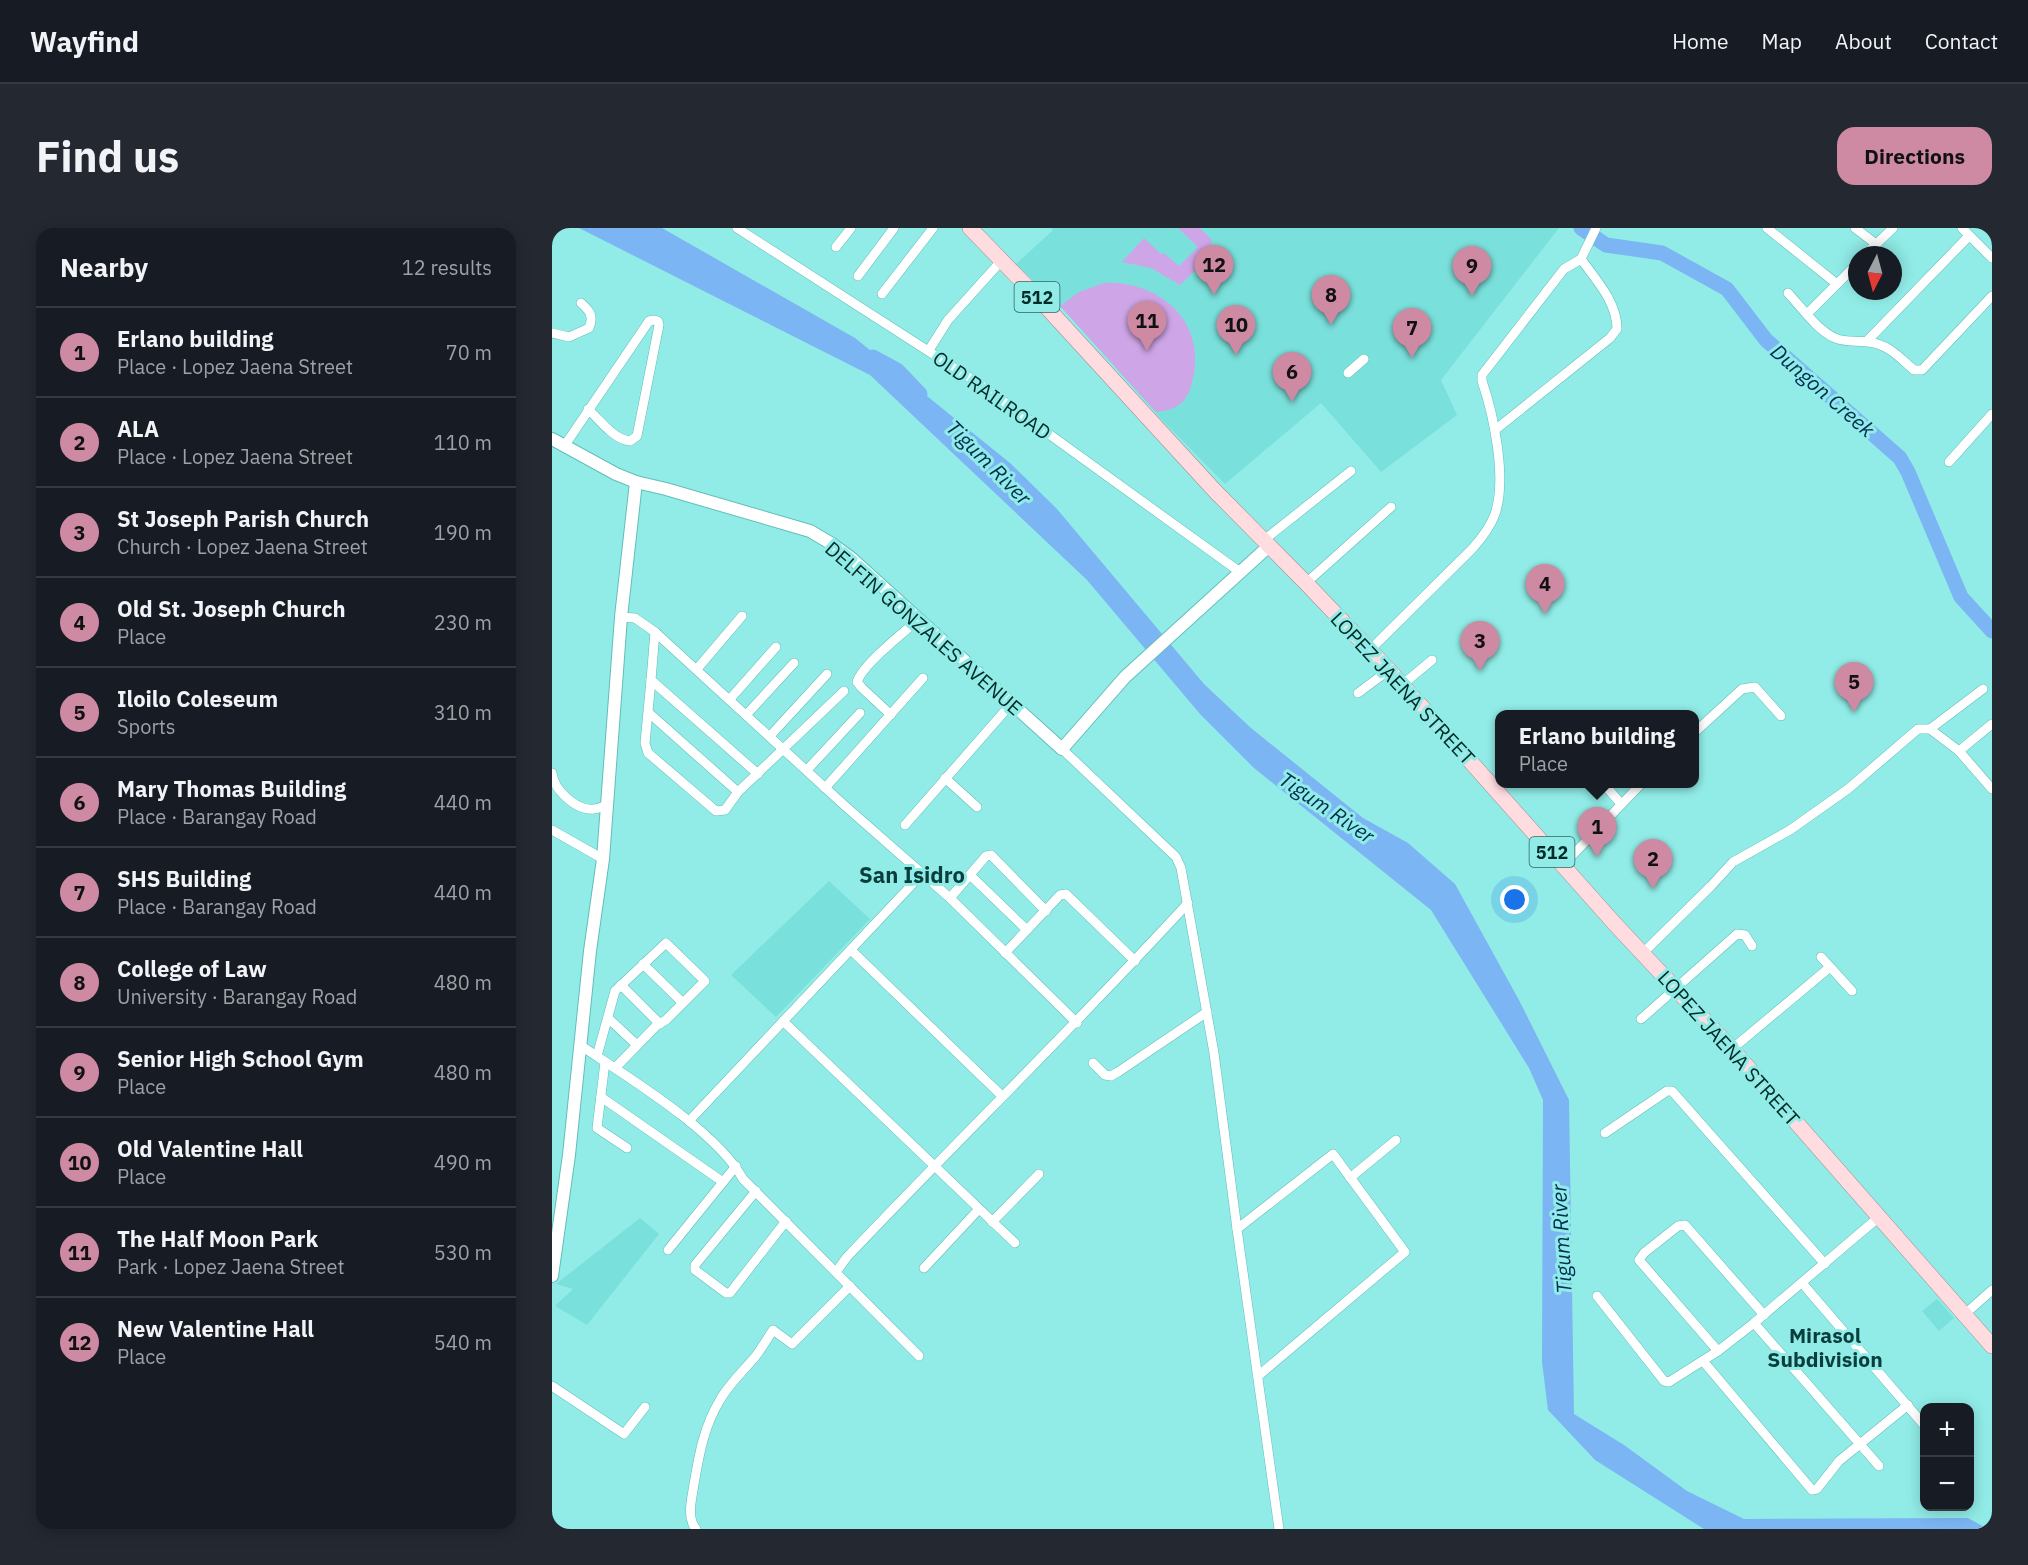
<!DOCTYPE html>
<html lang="en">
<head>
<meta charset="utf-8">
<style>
  :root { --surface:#171b24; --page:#242831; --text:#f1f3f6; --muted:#9ea1a6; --line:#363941; --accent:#ce89a3 }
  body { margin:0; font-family:"IBM Plex Sans",sans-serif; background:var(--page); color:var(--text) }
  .controls { position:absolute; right:18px; bottom:18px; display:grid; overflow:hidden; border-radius:12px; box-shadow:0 3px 15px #0003 }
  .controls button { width:54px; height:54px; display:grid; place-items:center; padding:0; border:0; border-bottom:2px solid var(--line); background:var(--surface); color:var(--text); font:30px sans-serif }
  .compass { position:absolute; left:1296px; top:18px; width:54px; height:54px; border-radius:50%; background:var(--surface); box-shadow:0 3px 15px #0003; rotate:186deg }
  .you { position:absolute; left:963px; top:672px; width:21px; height:21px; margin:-15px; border:4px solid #fff; border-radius:50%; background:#1a73e8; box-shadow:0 0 0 9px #1a73e833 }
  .badge { display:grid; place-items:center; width:39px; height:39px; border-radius:50%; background:var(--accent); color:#111; font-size:20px; font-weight:700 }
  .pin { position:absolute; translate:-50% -50px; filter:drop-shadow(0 2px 3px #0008) }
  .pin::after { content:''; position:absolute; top:32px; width:21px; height:18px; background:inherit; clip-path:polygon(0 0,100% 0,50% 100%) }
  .popup { position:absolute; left:943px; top:482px; width:204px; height:78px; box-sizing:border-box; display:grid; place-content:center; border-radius:12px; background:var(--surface); filter:drop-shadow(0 2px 4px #0005); font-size:20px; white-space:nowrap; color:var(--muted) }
  .popup b { font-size:22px; color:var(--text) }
  .popup::after { content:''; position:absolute; left:50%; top:100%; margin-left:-12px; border:12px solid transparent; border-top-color:var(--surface) }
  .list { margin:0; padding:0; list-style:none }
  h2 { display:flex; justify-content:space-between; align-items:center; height:78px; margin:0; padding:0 24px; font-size:26px }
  h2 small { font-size:20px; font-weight:400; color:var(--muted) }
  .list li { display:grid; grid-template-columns:39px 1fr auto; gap:18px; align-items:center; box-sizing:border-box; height:90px; padding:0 24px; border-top:2px solid var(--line) }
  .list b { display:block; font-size:22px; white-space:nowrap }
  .list p { margin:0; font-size:20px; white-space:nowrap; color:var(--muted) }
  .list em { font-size:20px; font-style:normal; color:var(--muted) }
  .map { position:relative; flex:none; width:1440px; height:1301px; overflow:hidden; border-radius:18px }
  header { display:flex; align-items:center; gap:36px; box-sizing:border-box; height:84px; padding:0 30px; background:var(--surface); border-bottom:2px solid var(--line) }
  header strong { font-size:28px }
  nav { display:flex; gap:33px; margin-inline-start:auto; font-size:21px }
  .intro { display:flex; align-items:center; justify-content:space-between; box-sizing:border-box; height:144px; padding:0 36px }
  h1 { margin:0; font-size:42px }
  .button { padding:15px 27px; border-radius:18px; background:var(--accent); color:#111; font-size:21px; font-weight:700 }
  main { display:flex; gap:36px; padding:0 36px }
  aside { flex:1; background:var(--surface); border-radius:18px; box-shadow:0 3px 15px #0003 }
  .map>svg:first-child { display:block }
  .built { fill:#7ae0db }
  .green { fill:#cea6e8 }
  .water { fill:#7cb5f3 }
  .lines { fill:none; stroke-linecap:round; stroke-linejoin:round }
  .river { stroke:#7cb5f3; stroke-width:15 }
  .minor-casing { stroke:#63bdb9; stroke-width:10 }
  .tertiary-casing { stroke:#63bdb9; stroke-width:14 }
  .primary-casing { stroke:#a68e92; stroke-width:16 }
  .minor { stroke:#fff; stroke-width:9 }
  .tertiary { stroke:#fff; stroke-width:12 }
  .primary { stroke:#ffdcdf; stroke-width:15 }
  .labels { text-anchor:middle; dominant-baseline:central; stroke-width:6; stroke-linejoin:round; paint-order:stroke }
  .shield { fill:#91ece7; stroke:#2c6562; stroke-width:1.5 }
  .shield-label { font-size:18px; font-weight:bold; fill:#012b29 }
  .street-label { font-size:20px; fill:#012b29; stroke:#91ece7 }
  .water-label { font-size:21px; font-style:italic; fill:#032d53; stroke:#91ece7 }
  .neighbourhood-label { font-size:21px; font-weight:bold; fill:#093e3c; stroke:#91ece7 }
  .quarter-label { font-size:22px; font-weight:bold; fill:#093e3c; stroke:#91ece7 }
</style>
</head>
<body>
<header>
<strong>Wayfind</strong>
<nav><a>Home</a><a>Map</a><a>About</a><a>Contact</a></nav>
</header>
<div class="intro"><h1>Find us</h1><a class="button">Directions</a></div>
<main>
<aside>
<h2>Nearby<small>12 results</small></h2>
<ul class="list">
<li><span class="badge">1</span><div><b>Erlano building</b><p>Place · Lopez Jaena Street</p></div><em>70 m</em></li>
<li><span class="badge">2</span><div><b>ALA</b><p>Place · Lopez Jaena Street</p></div><em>110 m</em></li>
<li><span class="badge">3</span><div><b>St Joseph Parish Church</b><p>Church · Lopez Jaena Street</p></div><em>190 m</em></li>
<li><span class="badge">4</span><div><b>Old St. Joseph Church</b><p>Place</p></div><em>230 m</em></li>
<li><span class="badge">5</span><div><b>Iloilo Coleseum</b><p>Sports</p></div><em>310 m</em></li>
<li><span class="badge">6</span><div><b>Mary Thomas Building</b><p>Place · Barangay Road</p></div><em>440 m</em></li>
<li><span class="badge">7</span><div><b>SHS Building</b><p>Place · Barangay Road</p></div><em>440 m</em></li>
<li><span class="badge">8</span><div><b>College of Law</b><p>University · Barangay Road</p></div><em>480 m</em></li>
<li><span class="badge">9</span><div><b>Senior High School Gym</b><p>Place</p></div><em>480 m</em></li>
<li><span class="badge">10</span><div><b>Old Valentine Hall</b><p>Place</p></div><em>490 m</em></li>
<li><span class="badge">11</span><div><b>The Half Moon Park</b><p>Park · Lopez Jaena Street</p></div><em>530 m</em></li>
<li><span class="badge">12</span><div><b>New Valentine Hall</b><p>Place</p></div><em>540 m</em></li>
</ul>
</aside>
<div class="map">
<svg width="1440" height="1301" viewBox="0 0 1440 1301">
  <rect width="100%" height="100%" fill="#91ece7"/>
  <!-- built -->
  <g class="built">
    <polygon points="499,0 1007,0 889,152 905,187 829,244 769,175 673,256 610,192 508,78 464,36 501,2"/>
    <polygon points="277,653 318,691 224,789 179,747"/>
    <polygon points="88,990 107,1006 35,1097 3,1078 21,1061 4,1056"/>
    <polygon points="1385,1071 1402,1090 1387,1103 1370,1083"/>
  </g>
  <!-- green -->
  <g class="green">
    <polygon points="626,0 648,0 660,12 658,21 659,27 628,57 599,40 570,34 592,10 610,27 612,25 627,38 646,19"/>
    <path d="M552,55C604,52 652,90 642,146C640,155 637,169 629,175C622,182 612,183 604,184L508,78L527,64Z"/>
  </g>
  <!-- water -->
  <polygon class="water" points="27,0 110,0 303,110 458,235 505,281 652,456 699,500 811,590 856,615 903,656 968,774 1017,872 1022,1186 1072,1217 1135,1263 1192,1291 1416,1290 1436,1301 1152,1301 1043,1232 996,1182 990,1134 991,872 977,840 879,682 702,540 648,486 535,352 318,147"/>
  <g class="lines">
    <!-- river -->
    <g class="river">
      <polyline points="1029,0 1054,17 1110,25 1175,61 1214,112 1348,230 1356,244 1409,369 1440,403"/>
      <polyline points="321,129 345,142 368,166"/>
    </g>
    <!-- minor casing -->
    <g class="minor-casing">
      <g id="minor">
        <polyline points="185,0 429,157 688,344"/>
        <polyline points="1215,0 1285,56"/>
        <polyline points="1303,0 1324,16"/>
        <polyline points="1410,0 1440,30"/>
        <polyline points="284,19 299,0"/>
        <polyline points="1313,27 1341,0"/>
        <polyline points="306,48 342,0"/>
        <path d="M1236,65C1250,80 1265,102 1283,110C1294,115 1305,112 1316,114C1336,116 1347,129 1362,142H1370L1440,68"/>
        <polyline points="330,66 381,0"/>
        <polyline points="1256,85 1305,36"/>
        <path d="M0,105L17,109L37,100C42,88 38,83 29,75"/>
        <polyline points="1315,113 1417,8"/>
        <polyline points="377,122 396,92 450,32"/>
        <polyline points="796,145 812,131"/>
        <path d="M943,202L1058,110L1065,101C1065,74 1044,52 1029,31"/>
        <path d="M13,217L97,93L102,92L106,93L107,97L85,208L78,213C61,211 48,192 36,181"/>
        <polyline points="1397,234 1440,186"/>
        <polyline points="712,312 799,243"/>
        <polyline points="754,355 839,279"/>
        <polyline points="69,389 83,390 103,404 292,577 398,670 525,795"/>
        <polyline points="103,404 99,452 206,546"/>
        <path d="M818,422L920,321C929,311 938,300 943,286C955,251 942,188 930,153V147L1012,41L1029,31L1044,0"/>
        <polyline points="145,441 190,388"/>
        <polyline points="99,452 93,515 96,525 164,583 173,582 186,564"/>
        <polyline points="850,457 880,432"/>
        <polyline points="806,465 837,442"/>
        <polyline points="178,471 224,419"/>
        <polyline points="97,485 186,564 292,463"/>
        <polyline points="195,486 242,435"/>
        <path d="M339,487L310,460L305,454C311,436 351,405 367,391"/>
        <polyline points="1378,501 1431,461"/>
        <polyline points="1142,505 1190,461 1203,459 1229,488"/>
        <polyline points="218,508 275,446"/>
        <polyline points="510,521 624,629 629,640 662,825 685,1001 727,1301"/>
        <polyline points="1407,523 1440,496"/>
        <polyline points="255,542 308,485"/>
        <path d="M0,545C2,562 24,583 42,581C46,581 52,578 56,576"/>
        <polyline points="393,550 425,579"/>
        <polyline points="1052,556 1069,576"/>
        <polyline points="273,560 371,450"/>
        <polyline points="353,597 459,476"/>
        <polyline points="0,602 51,631"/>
        <polyline points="1012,636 1089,556"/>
        <polyline points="418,647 475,702"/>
        <polyline points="398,670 434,628 439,627 494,683"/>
        <polyline points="299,722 450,868"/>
        <polyline points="453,725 508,667 514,666 583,733"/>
        <polyline points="1091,725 1159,658 1181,634 1238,602 1296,561 1366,501 1378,501 1407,523 1440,561"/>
        <polyline points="1269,729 1300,763"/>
        <polyline points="91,736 131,775"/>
        <polyline points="69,757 108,796"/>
        <polyline points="56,790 85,817"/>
        <polyline points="1089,791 1185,706 1193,707 1200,718"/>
        <polyline points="231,793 463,1015"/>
        <path d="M28,817C75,849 164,902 191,951L367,1128"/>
        <polyline points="1180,821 1278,739"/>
        <polyline points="45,828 63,763 114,715 153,753 114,792 105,797 63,840"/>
        <polyline points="53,834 45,900 75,920"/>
        <polyline points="541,835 553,847 559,848 566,844 655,784"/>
        <polyline points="49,869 171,954"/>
        <polyline points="137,893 370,646"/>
        <polyline points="1053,905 1115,863 1120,863 1273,1036"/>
        <polyline points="798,950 844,912"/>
        <polyline points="204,963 143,1037 143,1042 174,1065 178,1065 234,993"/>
        <polyline points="440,994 487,946"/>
        <polyline points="685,1001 781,926 853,1024 706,1148"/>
        <polyline points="116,1022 184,938"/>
        <polyline points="372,1040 427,981"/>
        <path d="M284,1044L295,1029C408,910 525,796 636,675"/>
        <polyline points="1250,1055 1372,1197"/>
        <polyline points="1045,1068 1112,1153 1117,1154 1166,1123 1202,1095 1327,989"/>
        <polyline points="1413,1086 1440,1062"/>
        <polyline points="1202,1095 1327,1238"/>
        <polyline points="1166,1123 1087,1032 1092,1025 1126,998 1133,997 1212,1087"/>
        <polyline points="1151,1133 1260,1262 1265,1261 1287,1233 1356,1177"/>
        <polyline points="0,1158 72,1206 93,1179"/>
        <path d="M144,1301C134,1289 140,1271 142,1256C147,1227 152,1198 168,1172C177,1156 191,1143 203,1129C210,1120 215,1111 221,1102L240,1116L298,1058"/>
      </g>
    </g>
    <!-- tertiary casing -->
    <g class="tertiary-casing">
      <g id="tertiary">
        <polyline points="0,211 64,246 84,254 114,261 258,303 280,316 299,330 510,521 573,449 717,318"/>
        <polyline points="0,1048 17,927 38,723 51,631 69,389 84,254"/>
      </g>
    </g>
    <!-- primary casing -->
    <g class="primary-casing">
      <polyline id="primary" points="418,0 487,71 663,263 754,355 837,442 1062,695 1180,821 1440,1118"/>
    </g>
    <!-- minor -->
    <use href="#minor" class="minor"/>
    <!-- tertiary -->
    <use href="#tertiary" class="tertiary"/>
    <!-- primary -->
    <use href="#primary" class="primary"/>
  </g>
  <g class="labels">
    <!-- shield labels -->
    <g class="shield">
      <rect x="462.5" y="54" width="45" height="30" rx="4.5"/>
      <rect x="977.5" y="609" width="45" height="30" rx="4.5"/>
    </g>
    <g class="shield-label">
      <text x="485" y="69">512</text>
      <text x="1000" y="624">512</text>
    </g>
    <!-- street labels -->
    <g class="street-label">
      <text transform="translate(440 167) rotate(35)">OLD RAILROAD</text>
      <text transform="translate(372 400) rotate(41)">DELFIN GONZALES AVENUE</text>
      <text transform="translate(851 460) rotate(47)">LOPEZ JAENA STREET</text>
      <text transform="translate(1177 820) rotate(48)">LOPEZ JAENA STREET</text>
    </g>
    <!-- water labels -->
    <g class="water-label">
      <text transform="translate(1271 162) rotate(41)">Dungon Creek</text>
      <text transform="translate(437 234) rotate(45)">Tigum River</text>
      <text transform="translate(775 579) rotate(34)">Tigum River</text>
      <text transform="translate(1009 1011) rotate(-93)">Tigum River</text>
    </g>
    <!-- neighbourhood labels -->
    <g class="neighbourhood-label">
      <text x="1273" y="1107">Mirasol<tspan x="1273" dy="24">Subdivision</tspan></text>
    </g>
    <!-- quarter labels -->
    <g class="quarter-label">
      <text x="360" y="646">San Isidro</text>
    </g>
  </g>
</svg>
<div class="controls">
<button>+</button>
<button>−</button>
</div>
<svg class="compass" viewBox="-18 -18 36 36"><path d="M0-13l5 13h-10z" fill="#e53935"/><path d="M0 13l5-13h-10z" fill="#9ea1a6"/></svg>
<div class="you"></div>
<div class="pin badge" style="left:1045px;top:629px">1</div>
<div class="popup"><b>Erlano building</b>Place</div>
<div class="pin badge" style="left:1101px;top:661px">2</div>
<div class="pin badge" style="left:928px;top:443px">3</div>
<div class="pin badge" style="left:993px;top:386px">4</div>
<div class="pin badge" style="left:1302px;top:484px">5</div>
<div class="pin badge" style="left:740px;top:174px">6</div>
<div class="pin badge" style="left:860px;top:130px">7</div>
<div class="pin badge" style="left:779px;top:97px">8</div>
<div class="pin badge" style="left:920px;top:68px">9</div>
<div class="pin badge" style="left:684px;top:127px">10</div>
<div class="pin badge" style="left:595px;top:123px">11</div>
<div class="pin badge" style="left:662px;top:67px">12</div>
</div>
</main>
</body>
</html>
